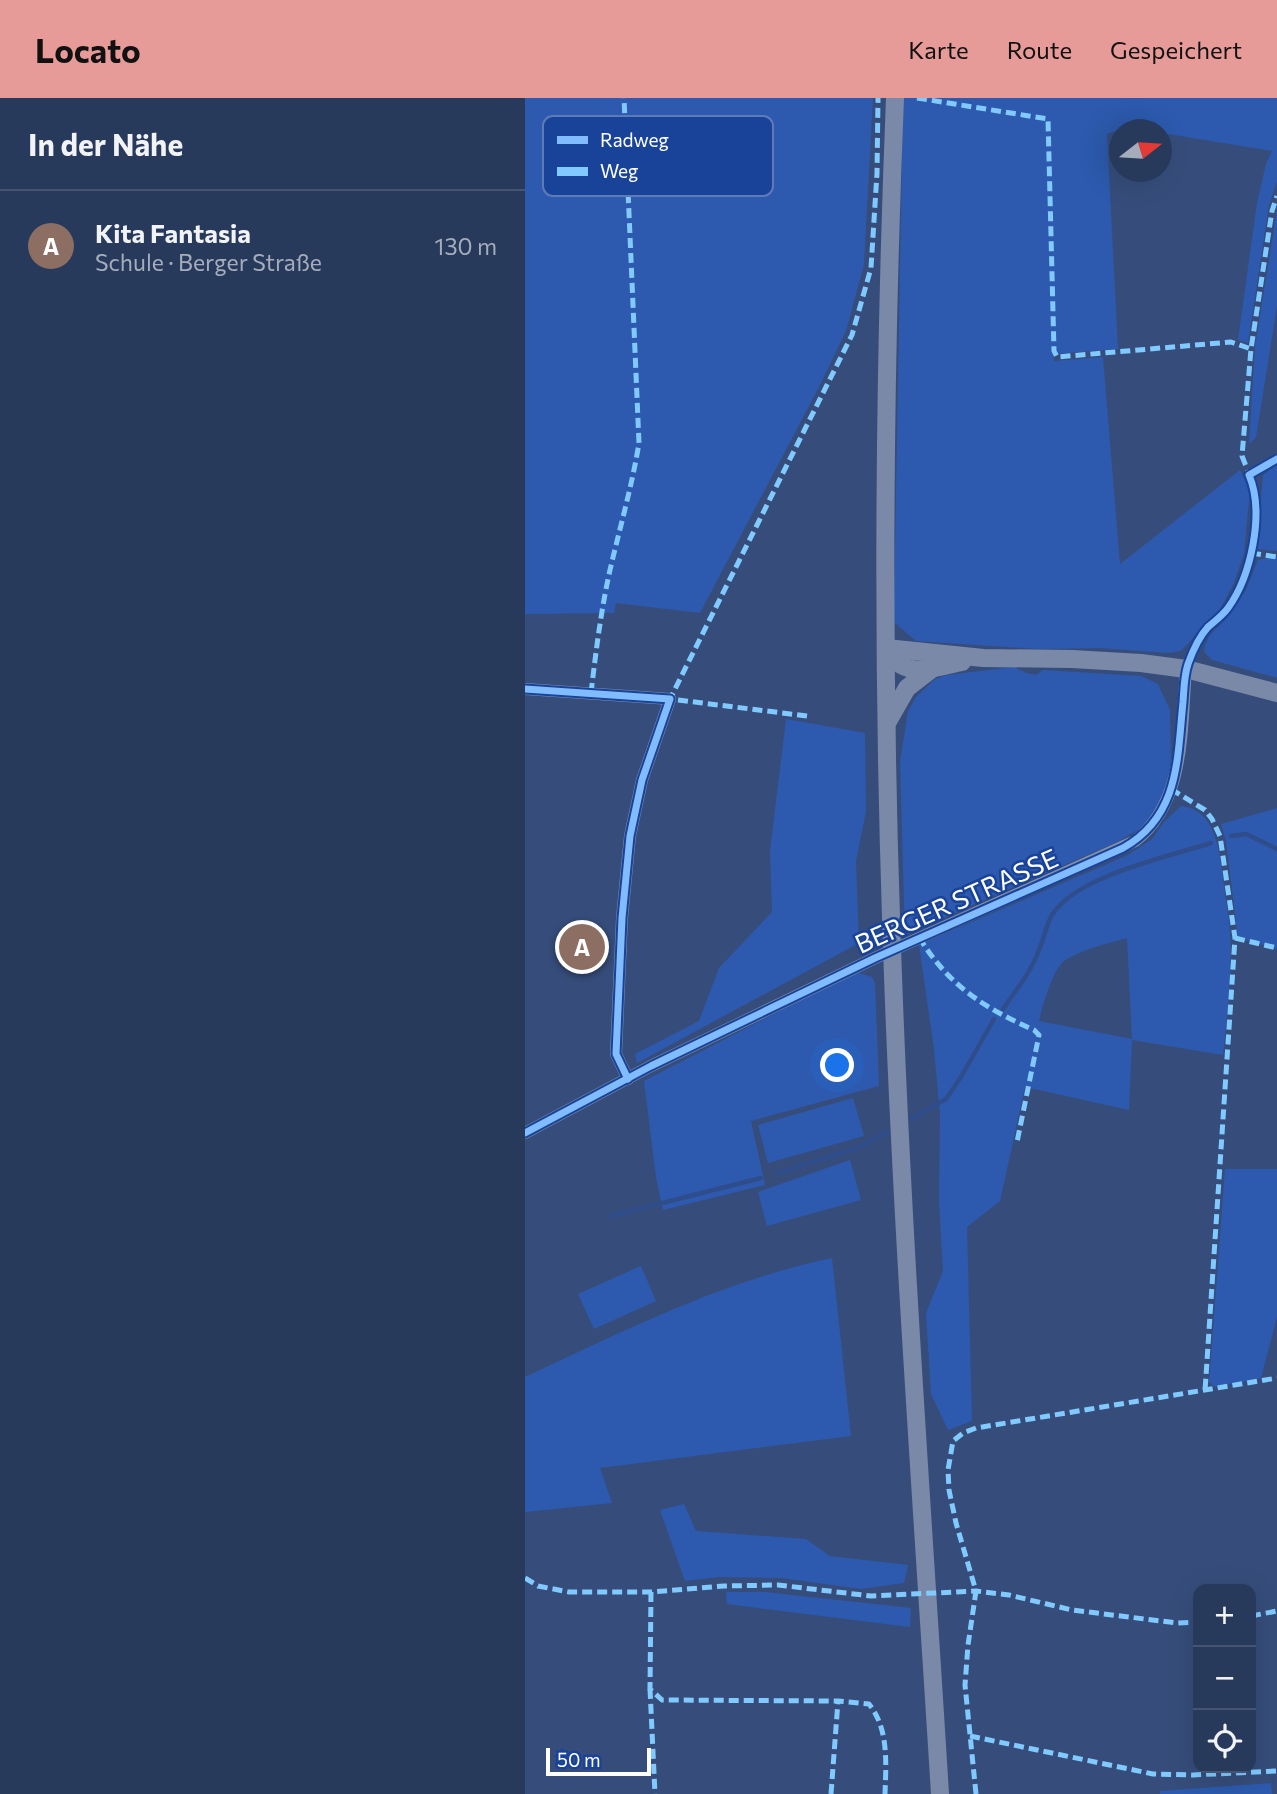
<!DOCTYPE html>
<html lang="de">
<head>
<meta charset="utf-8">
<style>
  :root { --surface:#283a5c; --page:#304162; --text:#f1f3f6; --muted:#a5adbb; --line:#445472; --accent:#e69b98 }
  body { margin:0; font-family:Commissioner,sans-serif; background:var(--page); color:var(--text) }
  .controls { position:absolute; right:21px; bottom:21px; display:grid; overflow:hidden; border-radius:14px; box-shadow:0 7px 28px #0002 }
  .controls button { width:63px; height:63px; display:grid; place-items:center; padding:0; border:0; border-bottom:2px solid var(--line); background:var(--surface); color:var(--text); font:35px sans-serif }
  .compass { position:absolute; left:584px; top:21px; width:63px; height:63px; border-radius:50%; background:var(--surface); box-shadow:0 7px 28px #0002; rotate:73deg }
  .scale { position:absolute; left:21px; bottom:18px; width:105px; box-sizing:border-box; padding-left:7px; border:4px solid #fff; border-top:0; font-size:19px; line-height:24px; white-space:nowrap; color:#fff; -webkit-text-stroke:5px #194398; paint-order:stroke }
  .you { position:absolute; left:313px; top:968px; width:24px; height:24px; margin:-18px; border:5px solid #fff; border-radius:50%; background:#1a73e8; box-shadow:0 0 0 10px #1a73e833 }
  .badge { display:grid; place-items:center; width:46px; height:46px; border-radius:50%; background:var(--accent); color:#fff; font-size:23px; font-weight:700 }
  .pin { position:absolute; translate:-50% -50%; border:4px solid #fff; box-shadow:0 2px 7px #0006 }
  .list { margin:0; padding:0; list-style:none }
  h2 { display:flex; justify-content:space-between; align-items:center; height:91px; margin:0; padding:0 28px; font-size:30px }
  h2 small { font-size:23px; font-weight:400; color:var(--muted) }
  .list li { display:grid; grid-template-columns:46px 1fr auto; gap:21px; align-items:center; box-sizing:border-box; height:112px; padding:0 28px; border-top:2px solid var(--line) }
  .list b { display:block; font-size:26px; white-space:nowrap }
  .list p { margin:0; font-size:23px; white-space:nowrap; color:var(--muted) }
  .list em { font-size:23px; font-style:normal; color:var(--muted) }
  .icon { flex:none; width:38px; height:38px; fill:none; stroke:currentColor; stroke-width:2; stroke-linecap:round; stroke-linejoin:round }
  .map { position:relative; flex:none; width:752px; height:1696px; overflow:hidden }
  header { display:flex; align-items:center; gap:42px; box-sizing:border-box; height:98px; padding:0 35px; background:var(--accent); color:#111 }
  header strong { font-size:33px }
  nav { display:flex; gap:38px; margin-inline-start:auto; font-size:24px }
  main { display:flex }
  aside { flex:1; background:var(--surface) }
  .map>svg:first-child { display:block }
  .green { fill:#2d5aae; fill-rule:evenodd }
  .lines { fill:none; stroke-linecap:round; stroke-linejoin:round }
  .stream { stroke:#304d8b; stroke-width:4.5 }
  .minor { stroke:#808fad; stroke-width:12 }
  .secondary { stroke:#7b89a9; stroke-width:18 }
  .quiet { stroke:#80caff; stroke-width:5; stroke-dasharray:10 5; stroke-linecap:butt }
  .cycleway-casing { stroke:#194398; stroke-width:11 }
  .cycleway { stroke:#80bcff; stroke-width:7 }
  .labels { text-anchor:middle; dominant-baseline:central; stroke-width:5; stroke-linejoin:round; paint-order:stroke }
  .street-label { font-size:26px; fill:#fff; stroke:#194398 }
  .key { fill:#194398; stroke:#5e7bb7; stroke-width:2 }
  .key-label { font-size:19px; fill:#fff }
</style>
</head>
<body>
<header>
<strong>Locato</strong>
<nav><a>Karte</a><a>Route</a><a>Gespeichert</a></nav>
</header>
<main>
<aside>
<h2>In der Nähe<small></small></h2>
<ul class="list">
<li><span class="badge" style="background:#8d6e63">A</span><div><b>Kita Fantasia</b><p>Schule · Berger Straße</p></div><em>130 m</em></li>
</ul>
</aside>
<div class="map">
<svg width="752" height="1696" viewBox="0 0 752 1696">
  <rect width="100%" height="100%" fill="#364d7b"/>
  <!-- green -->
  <g class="green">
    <polygon points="0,0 348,0 339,167 321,233 294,289 175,515 91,505 89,515 0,516"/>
    <polygon points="378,0 752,0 752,84 744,107 723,245 713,242 732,105 741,66 747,53 637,35 636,32 602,29 582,36 593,251 528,256 529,263 578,259 595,466 715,372 725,392 719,456 708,487 695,511 656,553 643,555 574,550 513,551 391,543 370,525 369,511"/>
    <polygon points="752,112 752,208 731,339 724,346 730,249"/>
    <polygon points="752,367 752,453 732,451 738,377"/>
    <polygon points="752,458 752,580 687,562 679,554 680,547 685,537 704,518 721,492 733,462"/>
    <polygon points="489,569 501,575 511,577 518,572 616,578 633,586 645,612 646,664 643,681 636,703 629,716 616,730 594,743 380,837 375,664 383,613 391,599 410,581 422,577"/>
    <polygon points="261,621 340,635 341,713 331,763 334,845 112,965 110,956 174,923 194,870 247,814 245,753"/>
    <path d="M656,708C691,712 694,752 698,780C700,798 704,816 705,833C708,874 702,916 698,957L607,942L604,1012L500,989L475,1103L442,1129L447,1323L423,1332L406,1296L401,1215L418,1173L414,1104L415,1017L409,951L394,847L603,757L627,741L639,724ZM602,840L607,941L514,923C517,909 528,871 539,863C557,851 581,846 602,840Z"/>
    <polygon points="752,710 752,851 713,840 701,743 696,726"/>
    <polygon points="334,875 347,879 350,885 354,988 226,1023 240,1087 138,1112 131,1079 119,983 326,876"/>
    <polygon points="328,1000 339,1038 243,1065 233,1027"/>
    <polygon points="325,1062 336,1102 242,1128 233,1094"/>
    <polygon points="700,1071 752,1071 752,1219 736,1280 690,1289 684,1284 685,1272"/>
    <path d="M307,1160L326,1338L75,1370L87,1405L0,1414V1279C99,1233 200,1182 307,1160Z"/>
    <polygon points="116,1168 131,1203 69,1231 53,1196"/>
    <polygon points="159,1406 171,1433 281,1441 305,1458 383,1467 379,1485 336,1491 256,1480 194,1479 160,1483 135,1412"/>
    <polygon points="201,1494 240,1494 386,1510 385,1529 202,1506"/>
    <polygon points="746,1685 747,1696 635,1696 635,1693"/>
  </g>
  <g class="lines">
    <!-- stream -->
    <g class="stream">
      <polyline points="706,738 721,736 752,751"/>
      <path d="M478,911C491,892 506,874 514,852C519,841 521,827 527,817C551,778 642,759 686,745"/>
      <polyline points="386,1021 421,1001 436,979 469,921"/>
      <polyline points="253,1075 335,1049 362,1034"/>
      <polyline points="86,1118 236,1080"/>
    </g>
    <!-- minor -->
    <g class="minor">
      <polyline points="0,591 145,601 117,682 105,738 97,820 91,956 103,981"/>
      <path d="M0,1035L126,968L350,860L610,743C661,704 656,629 661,571"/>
    </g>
    <!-- secondary -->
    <g class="secondary">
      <path d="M370,0C359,273 357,546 366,819C375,1112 397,1404 415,1696"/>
      <polyline points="361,550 458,560 547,561 616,565 661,571 752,595"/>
      <path d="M361,550C378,583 407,570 437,564"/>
      <polyline points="362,625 382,590 408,570"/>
    </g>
    <!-- quiet -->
    <g class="quiet">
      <polyline points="392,0 523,21 529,253 532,259 706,244 726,251"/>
      <polyline points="726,381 717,358 726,251 747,113 752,98"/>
      <polyline points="726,455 752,459"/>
      <path d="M66,595C71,553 76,512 85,472C95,429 107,388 114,345L99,0"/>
      <polyline points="282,618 145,601 327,237 346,170 352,75 353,0"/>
      <polyline points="646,691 680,712 687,721 695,738 710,840 680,1293"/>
      <path d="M394,839C423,887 459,910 509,932L514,937L492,1044"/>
      <polyline points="710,840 752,850"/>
      <polyline points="0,1480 13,1488 44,1494 126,1494 199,1488 253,1487 346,1498 451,1493 484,1497 547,1512 652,1525 673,1524"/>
      <path d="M126,1494L125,1591L137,1602L313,1603L344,1606C364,1631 361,1665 360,1696"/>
      <polyline points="726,1518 752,1513"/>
      <polyline points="125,1591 130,1696"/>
      <polyline points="445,1638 628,1676 668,1677 752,1673"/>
      <polyline points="306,1696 313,1603"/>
      <polyline points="451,1696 440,1587 443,1547 451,1493 431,1425 424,1392 423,1372 428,1343 438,1335 451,1330 752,1280"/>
    </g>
    <!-- cycleway casing -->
    <g class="cycleway-casing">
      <g id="cycleway">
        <polyline points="0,591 145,601 117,682 105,738 97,820 91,956 103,981"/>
        <path d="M0,1035L126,968L350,860L598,750C655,718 652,661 658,604C659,591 659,578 663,566C668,552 673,540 683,529C690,523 697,518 703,510C726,478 740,415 724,377L752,361"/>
      </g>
    </g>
    <!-- cycleway -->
    <use href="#cycleway" class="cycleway"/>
  </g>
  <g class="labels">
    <!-- street labels -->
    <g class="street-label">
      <text transform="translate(431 802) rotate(-24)">BERGER STRASSE</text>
    </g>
  </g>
  <!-- legend -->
  <rect x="18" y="18" width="230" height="80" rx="10" class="key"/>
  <rect x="32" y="38" width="31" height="8" fill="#80bcff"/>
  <rect x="32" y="69" width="31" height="9" fill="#80caff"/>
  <g class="key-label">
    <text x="75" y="49">Radweg</text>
    <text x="75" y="80">Weg</text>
  </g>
</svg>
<div class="controls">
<button>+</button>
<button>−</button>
<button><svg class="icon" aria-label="locate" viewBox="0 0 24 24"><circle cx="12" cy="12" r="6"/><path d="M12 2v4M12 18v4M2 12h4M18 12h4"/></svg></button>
</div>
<svg class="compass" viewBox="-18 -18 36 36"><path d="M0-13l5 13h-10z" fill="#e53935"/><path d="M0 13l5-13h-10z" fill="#a5adbb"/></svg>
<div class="scale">50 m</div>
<div class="you"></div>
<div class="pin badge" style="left:57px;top:849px;background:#8d6e63">A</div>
</div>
</main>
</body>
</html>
